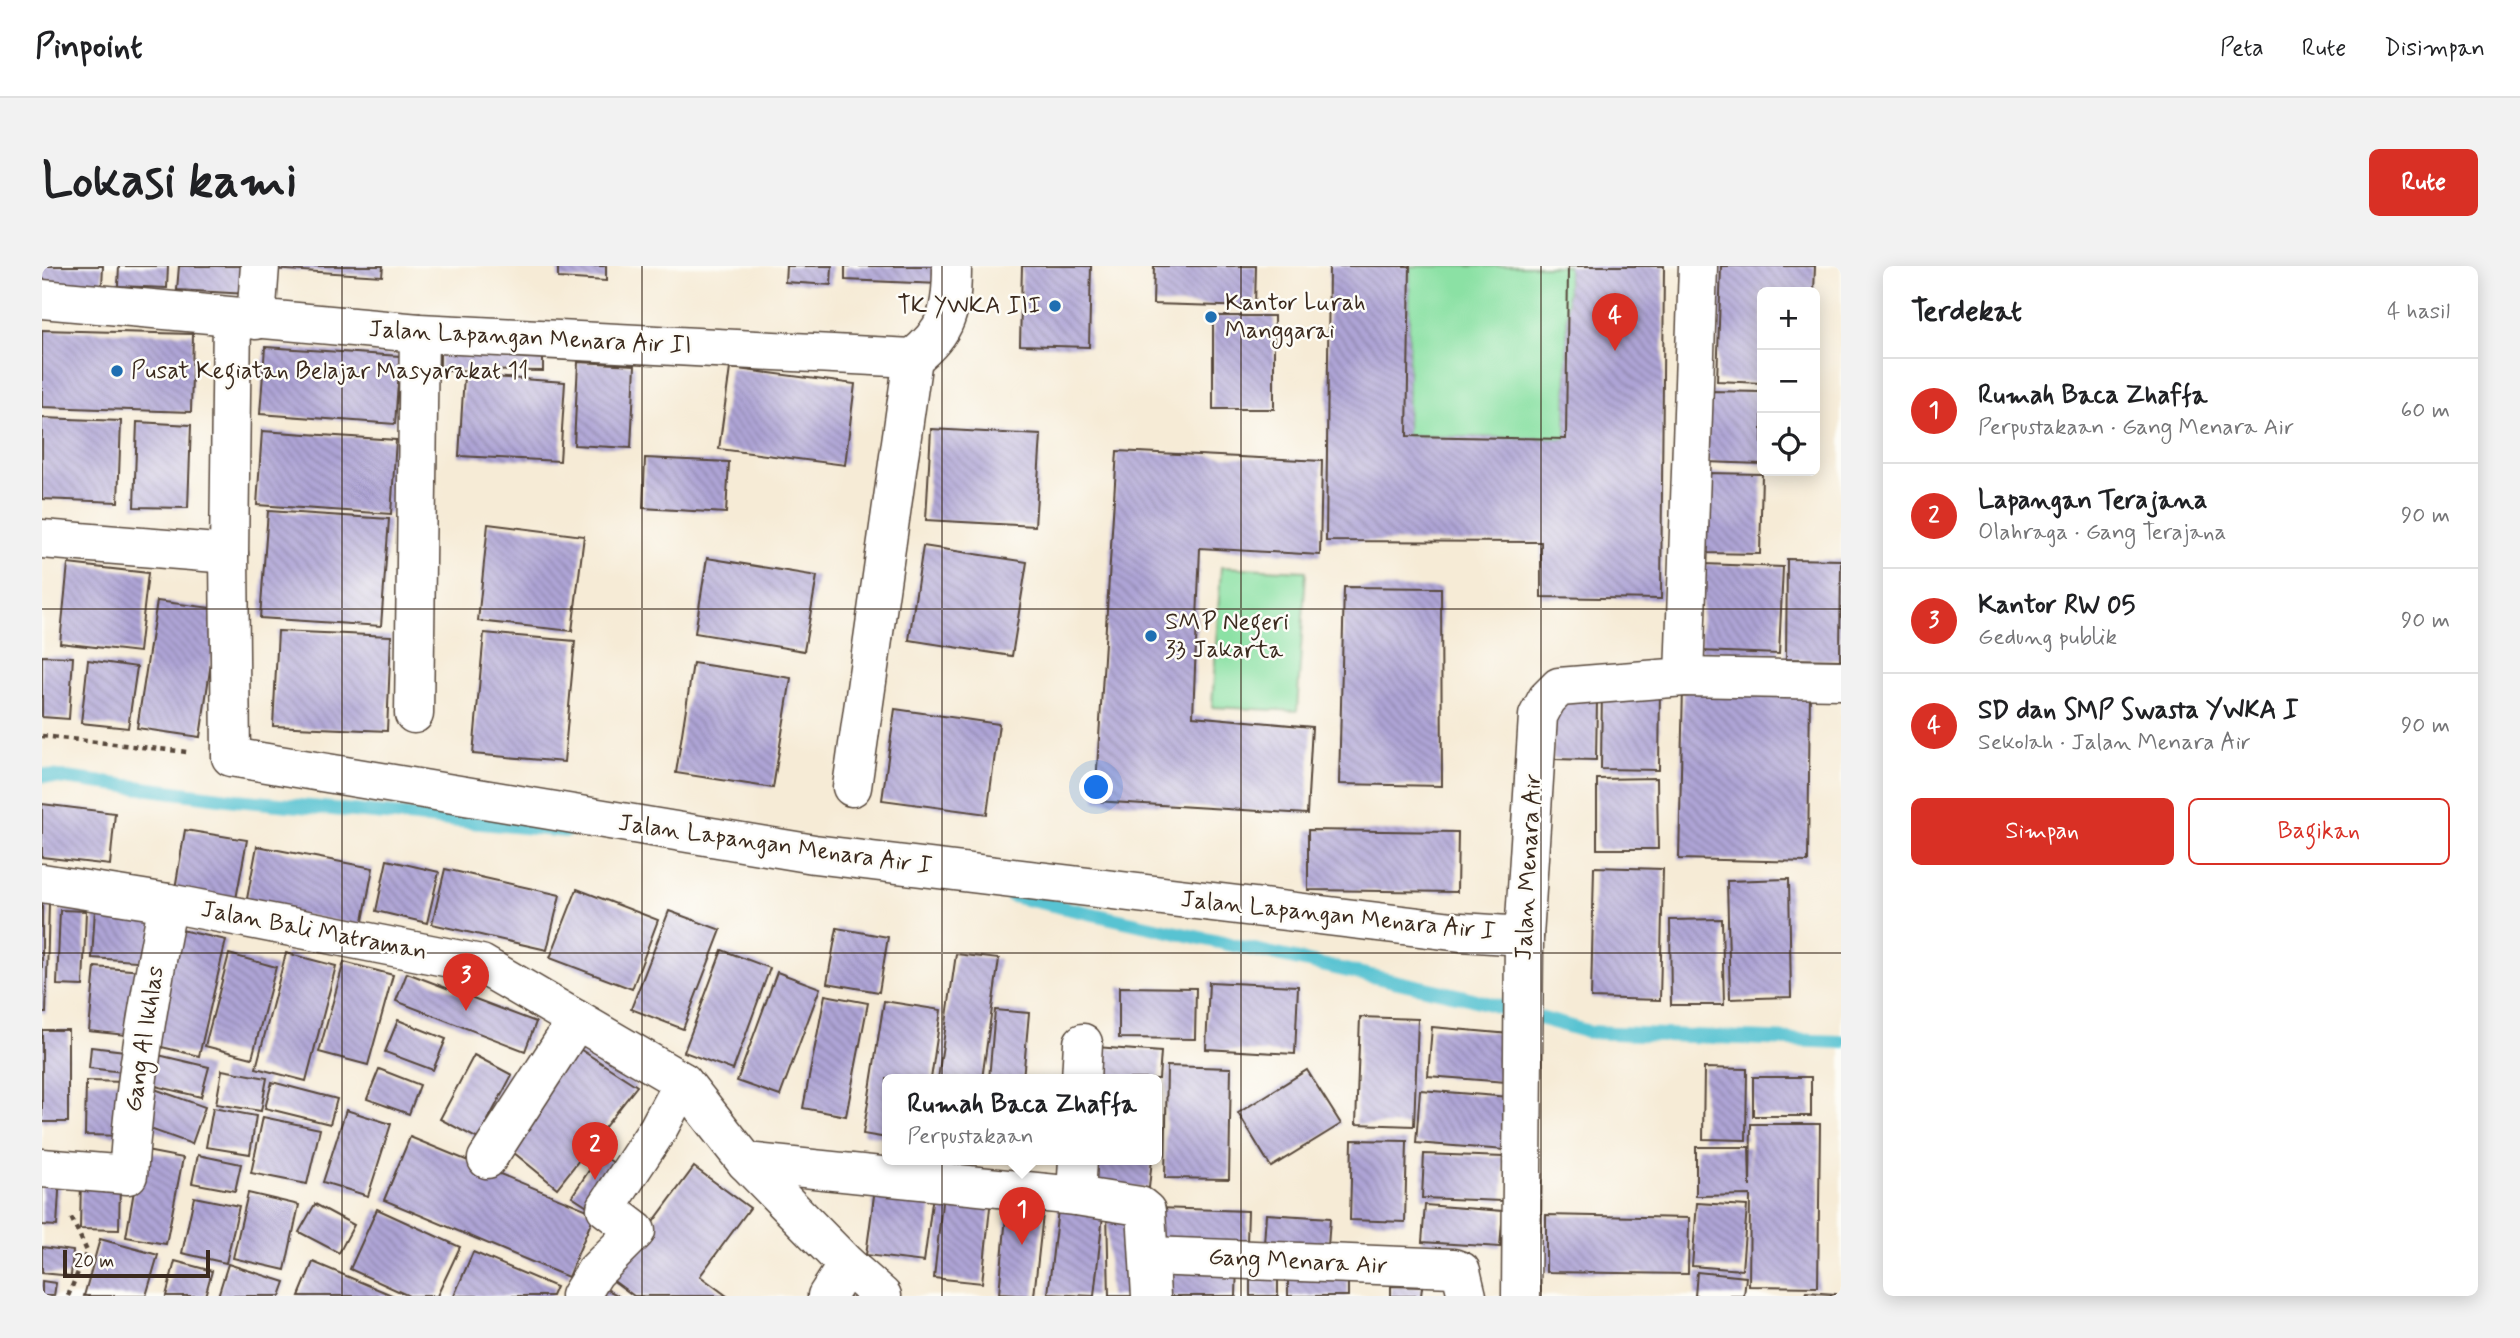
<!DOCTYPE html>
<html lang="id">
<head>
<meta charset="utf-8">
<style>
  :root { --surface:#fff; --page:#f2f2f2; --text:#202124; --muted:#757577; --line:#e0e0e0; --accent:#d93025 }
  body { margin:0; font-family:Mynerve,sans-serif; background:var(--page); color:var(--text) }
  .controls { position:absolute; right:21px; top:21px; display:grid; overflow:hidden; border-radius:10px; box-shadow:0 4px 18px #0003 }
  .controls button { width:63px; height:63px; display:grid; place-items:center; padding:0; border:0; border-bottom:2px solid var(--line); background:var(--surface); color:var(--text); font:35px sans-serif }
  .scale { position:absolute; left:21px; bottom:18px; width:147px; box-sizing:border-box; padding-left:7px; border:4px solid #3b2a1e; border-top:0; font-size:19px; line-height:24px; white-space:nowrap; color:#3b2a1e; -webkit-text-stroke:5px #fdfcf7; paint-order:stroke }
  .you { position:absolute; left:1055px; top:522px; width:24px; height:24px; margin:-18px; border:5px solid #fff; border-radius:50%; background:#1a73e8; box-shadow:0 0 0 10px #1a73e833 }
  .badge { display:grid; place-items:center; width:46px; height:46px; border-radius:50%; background:var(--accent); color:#fff; font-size:23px; font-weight:700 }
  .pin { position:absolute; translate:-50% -58px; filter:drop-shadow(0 2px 4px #0008) }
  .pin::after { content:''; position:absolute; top:37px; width:24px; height:21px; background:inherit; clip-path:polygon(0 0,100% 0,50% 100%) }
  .popup { position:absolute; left:840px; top:808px; width:280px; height:91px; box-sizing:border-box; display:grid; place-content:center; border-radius:10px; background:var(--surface); filter:drop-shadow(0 2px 5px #0005); font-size:23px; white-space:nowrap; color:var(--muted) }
  .popup b { font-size:26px; color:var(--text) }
  .popup::after { content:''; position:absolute; left:50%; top:100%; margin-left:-14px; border:14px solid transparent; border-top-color:var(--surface) }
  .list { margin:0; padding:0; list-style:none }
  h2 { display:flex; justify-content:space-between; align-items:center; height:91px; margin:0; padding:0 28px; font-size:30px }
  h2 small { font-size:23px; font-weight:400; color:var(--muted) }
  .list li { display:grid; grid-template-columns:46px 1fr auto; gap:21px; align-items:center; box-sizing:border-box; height:105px; padding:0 28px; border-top:2px solid var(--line) }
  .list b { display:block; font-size:26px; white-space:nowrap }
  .list p { margin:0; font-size:23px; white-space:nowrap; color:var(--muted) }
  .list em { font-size:23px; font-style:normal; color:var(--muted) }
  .actions { display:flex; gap:14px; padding:21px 28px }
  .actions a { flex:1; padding:16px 0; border:2px solid var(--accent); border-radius:10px; text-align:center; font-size:24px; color:var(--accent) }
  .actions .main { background:var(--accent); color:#fff }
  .icon { flex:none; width:38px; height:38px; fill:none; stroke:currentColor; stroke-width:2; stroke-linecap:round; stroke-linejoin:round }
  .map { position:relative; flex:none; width:1799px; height:1030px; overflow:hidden; border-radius:10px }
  header { display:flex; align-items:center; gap:42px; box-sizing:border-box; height:98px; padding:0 35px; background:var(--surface); border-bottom:2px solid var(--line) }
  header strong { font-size:33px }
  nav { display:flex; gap:38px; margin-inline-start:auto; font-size:24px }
  .intro { display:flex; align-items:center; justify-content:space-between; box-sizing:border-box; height:168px; padding:0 42px }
  h1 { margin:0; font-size:49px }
  .button { padding:18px 32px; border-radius:10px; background:var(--accent); color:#fff; font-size:24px; font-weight:700 }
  main { display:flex; gap:42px; padding:0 42px }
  aside { flex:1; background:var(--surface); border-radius:10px; box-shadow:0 4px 18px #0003 }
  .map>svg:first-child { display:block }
  .garden { fill:#8be1a4; stroke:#638661; stroke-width:2 }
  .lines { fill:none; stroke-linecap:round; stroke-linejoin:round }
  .stream { stroke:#58c3d2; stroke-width:14 }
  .building { fill:url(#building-back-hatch) }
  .minor-casing { stroke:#57473a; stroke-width:41 }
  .path { stroke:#57473a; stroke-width:4.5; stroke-dasharray:5 5; stroke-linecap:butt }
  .minor { stroke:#fff; stroke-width:38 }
  .grid { fill:none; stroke:#3b2a1e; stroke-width:2; stroke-opacity:0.55 }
  .poi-dot { fill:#1f6fb2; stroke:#fdfcf7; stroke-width:2.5 }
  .labels { text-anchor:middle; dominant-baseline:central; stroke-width:5; stroke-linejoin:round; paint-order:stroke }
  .poi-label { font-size:24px; fill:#3b2a1e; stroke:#fdfcf7; text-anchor:start }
  .street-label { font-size:24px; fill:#3b2a1e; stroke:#fdfcf7 }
</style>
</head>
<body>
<header>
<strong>Pinpoint</strong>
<nav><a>Peta</a><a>Rute</a><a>Disimpan</a></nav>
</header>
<div class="intro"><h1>Lokasi kami</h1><a class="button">Rute</a></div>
<main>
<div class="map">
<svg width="1799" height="1030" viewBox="0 0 1799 1030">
  <defs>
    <pattern id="building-back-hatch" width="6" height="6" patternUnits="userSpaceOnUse" patternTransform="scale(1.75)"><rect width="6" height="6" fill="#aea4d6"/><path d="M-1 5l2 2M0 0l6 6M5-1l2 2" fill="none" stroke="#8f86ad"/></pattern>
  </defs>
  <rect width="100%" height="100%" fill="#fdfcf7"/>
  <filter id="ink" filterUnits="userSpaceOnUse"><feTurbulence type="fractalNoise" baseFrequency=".0143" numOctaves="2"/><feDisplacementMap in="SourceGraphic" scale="14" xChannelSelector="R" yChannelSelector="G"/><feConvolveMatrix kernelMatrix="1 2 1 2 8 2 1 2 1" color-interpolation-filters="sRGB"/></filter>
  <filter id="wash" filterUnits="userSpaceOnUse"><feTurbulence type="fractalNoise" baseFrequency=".00686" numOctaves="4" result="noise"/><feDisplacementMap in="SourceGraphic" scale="28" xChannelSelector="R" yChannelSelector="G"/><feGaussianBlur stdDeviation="1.57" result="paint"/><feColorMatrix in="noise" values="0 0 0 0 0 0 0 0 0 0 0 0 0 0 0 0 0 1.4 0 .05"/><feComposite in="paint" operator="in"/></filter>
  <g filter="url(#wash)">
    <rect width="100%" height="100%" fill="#f6ebd6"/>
    <!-- garden -->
    <g class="garden">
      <polygon points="1368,0 1526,0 1524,173 1365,170"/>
      <polygon points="1179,301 1264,305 1255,445 1170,441"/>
    </g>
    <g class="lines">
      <!-- stream -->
      <g class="stream">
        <polyline points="0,509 194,534 524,565"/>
        <polyline points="970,630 1419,730 1547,766 1799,776"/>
      </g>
    </g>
    <g id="blocks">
      <!-- building -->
      <g class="building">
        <polygon points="0,0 61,0 60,21 0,20"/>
        <polygon points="77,0 126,0 125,22 76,20"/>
        <polygon points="137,0 208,0 206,28 135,24"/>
        <polygon points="229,0 341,0 340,10 229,3"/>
        <polygon points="516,0 564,0 564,15 516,12"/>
        <polygon points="744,0 790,0 789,19 743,16"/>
        <polygon points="803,0 898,0 898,18 803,14"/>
        <polygon points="980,0 1049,0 1047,81 978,79"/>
        <polygon points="1112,0 1214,0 1213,41 1111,38"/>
        <polygon points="1287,0 1368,0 1365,170 1524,173 1526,0 1622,0 1619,333 1499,331 1499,276 1284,275"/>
        <polygon points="1679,0 1773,0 1772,26 1720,26 1720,117 1675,115"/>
        <rect x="1171" y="50" width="61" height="93"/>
        <polygon points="0,64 151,68 149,146 0,141"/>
        <polygon points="398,73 501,75 501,105 398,104"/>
        <polygon points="223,81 358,90 353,158 218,148"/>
        <polygon points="536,96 593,99 589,182 532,179"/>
        <polygon points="688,102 813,118 803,199 677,183"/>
        <polygon points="422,109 523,116 518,195 417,190"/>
        <polygon points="1667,125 1720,126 1720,198 1664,196"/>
        <polygon points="0,152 79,155 76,236 0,233"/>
        <polygon points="95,156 149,159 146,242 92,241"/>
        <polygon points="889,163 999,169 993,260 884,254"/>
        <polygon points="220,165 354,174 349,248 215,239"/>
        <polygon points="1075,185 1280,195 1278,289 1158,282 1151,450 1270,461 1265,548 1053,535"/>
        <polygon points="603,192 687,196 684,247 601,242"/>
        <polygon points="1665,207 1720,208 1718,288 1662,287"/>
        <polygon points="226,245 347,253 339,360 218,352"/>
        <polygon points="446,258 542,270 530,365 436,355"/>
        <polygon points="881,280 985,296 970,390 867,374"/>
        <polygon points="665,292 775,310 762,385 653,367"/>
        <polygon points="1745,293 1799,294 1798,394 1744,393"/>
        <polygon points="26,298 106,307 97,386 18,377"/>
        <polygon points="1662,298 1741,301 1737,388 1658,385"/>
        <polygon points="1302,321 1399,322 1400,520 1297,518"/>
        <polygon points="115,335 177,343 158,471 95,462"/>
        <polygon points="236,365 349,370 345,465 231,460"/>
        <polygon points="442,367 533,375 522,496 431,488"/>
        <polygon points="0,390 31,391 27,453 0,451"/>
        <polygon points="46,394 95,401 86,462 39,457"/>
        <polygon points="651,397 749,412 731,522 634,507"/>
        <polygon points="1560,420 1618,421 1617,504 1559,503"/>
        <polygon points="1641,421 1768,424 1766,596 1637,593"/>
        <polygon points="1513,432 1555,433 1554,494 1511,493"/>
        <polygon points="853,443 957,458 945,548 840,534"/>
        <polygon points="1615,512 1616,583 1555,583 1555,513"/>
        <polygon points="0,538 73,547 68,599 0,591"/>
        <polygon points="143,564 205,574 194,633 133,623"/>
        <polygon points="1266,564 1416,566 1415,626 1266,624"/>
        <polygon points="215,580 331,602 320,660 204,638"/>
        <polygon points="345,594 397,606 385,657 334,645"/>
        <polygon points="1552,601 1621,603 1618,734 1549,732"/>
        <polygon points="403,603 518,629 505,684 390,658"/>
        <polygon points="1747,613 1749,731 1688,733 1685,615"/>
        <polygon points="535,623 616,654 590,723 508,692"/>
        <polygon points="0,636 7,637 4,747 0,747"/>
        <polygon points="53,643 112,646 109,696 50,692"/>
        <polygon points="18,644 44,645 41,720 15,719"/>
        <polygon points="627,645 679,664 641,763 589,743"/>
        <polygon points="1680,653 1682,739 1629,739 1628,654"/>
        <polygon points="130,662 184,674 157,790 103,777"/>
        <polygon points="795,662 846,671 837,726 785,717"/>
        <polygon points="680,684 728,702 691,804 642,786"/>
        <polygon points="244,687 294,700 264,815 214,802"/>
        <polygon points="187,688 234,701 210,792 163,780"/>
        <polygon points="914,688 957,693 940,813 896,813"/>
        <polygon points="302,696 351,709 326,799 277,786"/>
        <polygon points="53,701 100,705 93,770 47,765"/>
        <polygon points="735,706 778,722 738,830 695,815"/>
        <polygon points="365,707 494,756 483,785 354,735"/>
        <polygon points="1167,716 1256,720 1253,788 1164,783"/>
        <polygon points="1077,721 1154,722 1153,773 1077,772"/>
        <polygon points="783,729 826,737 804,850 761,842"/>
        <polygon points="842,735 899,744 889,813 845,813 845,872 821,868"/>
        <polygon points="953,744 987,747 981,813 947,813"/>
        <polygon points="1318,751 1376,753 1372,860 1314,858"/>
        <polygon points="356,754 404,773 391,804 343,786"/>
        <polygon points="1390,761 1468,768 1464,816 1386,810"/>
        <rect x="0" y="764" width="26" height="92"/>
        <polygon points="533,780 595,820 515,922 460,877"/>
        <polygon points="49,781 91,786 89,807 47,802"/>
        <polygon points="1054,781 1119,786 1117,813 1051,813"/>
        <polygon points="112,788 167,801 159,831 105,818"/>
        <polygon points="432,789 470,809 436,873 398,853"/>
        <polygon points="1125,800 1189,802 1187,913 1123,912"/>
        <polygon points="1662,802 1705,803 1704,874 1661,873"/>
        <polygon points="337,803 378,819 367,848 325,833"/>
        <polygon points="180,804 225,812 219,845 174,838"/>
        <polygon points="1265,804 1299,858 1229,901 1196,847"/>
        <rect x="1711" y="811" width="58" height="39"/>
        <polygon points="44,815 85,816 84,870 43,869"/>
        <polygon points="230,816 295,833 288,858 223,842"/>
        <polygon points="107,821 163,841 150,878 94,858"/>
        <polygon points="1378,824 1467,831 1463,884 1374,877"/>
        <polygon points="171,842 214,850 208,888 164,881"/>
        <polygon points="304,844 349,858 326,930 281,916"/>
        <polygon points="221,851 278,863 265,918 209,907"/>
        <polygon points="1709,858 1778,858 1776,1021 1707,1020 1708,929 1654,930 1654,881 1707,881 1708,921"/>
        <polygon points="368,871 553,947 526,1011 342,934"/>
        <polygon points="1310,874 1365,875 1363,956 1308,954"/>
        <polygon points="99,884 141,892 124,978 84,971"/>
        <polygon points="558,888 575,899 547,941 530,930"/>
        <polygon points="1382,888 1462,891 1461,935 1380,932"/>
        <polygon points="156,889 199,898 193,925 150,917"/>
        <polygon points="1045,893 1110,893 1107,922 1043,917"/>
        <polygon points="652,901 708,942 658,1010 685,1030 592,1030 569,1013"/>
        <polygon points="0,908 18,909 15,960 0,959"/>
        <polygon points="39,913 78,914 77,964 38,963"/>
        <polygon points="833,922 891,929 882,996 824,989"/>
        <polygon points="206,927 257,939 243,1004 191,992"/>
        <polygon points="901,927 949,932 940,1017 892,1012"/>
        <polygon points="966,927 1003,930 992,1030 957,1028"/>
        <polygon points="152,931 197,940 184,997 140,987"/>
        <polygon points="1017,935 1062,940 1052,1030 1006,1028"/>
        <polygon points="1655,937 1705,940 1700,1004 1650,1000"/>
        <polygon points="273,938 312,959 297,987 257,966"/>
        <polygon points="1383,939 1461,945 1458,981 1380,976"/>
        <polygon points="1115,942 1206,945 1205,977 1115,973"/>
        <polygon points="335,943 418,981 395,1030 367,1030 308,1003"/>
        <polygon points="1095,944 1097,1030 1067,1030 1065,945"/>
        <polygon points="1224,948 1288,952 1286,981 1222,978"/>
        <polygon points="1504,949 1647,952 1646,1008 1504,1006"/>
        <polygon points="58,973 116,989 104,1030 42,1030"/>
        <polygon points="0,981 31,985 29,1010 0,1007"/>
        <polygon points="431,986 514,1021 510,1030 412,1030"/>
        <polygon points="1119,994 1195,998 1194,1030 1117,1030"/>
        <polygon points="133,995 170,1005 163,1030 124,1030"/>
        <rect x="1208" y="995" width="28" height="35"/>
        <polygon points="271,996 352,1030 257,1030"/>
        <polygon points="186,998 243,1016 238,1030 176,1030"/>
        <rect x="1246" y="1001" width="60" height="29"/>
        <polygon points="1655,1006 1704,1011 1702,1030 1653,1030"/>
        <polygon points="0,1015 14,1017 12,1030 0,1030"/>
        <polygon points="551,1016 577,1030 543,1030"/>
        <polygon points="1349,1020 1380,1021 1379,1030 1349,1030"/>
        <polygon points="1764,1026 1793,1028 1793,1030 1763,1030"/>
      </g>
    </g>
  </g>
  <g filter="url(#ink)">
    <use href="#blocks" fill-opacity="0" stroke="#57473a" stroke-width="2"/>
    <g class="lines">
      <!-- minor casing -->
      <g class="minor-casing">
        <g id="minor">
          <path d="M0,33L377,67L871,92C906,65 910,43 910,0"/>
          <polyline points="190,51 187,288 189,491 772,588 1419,666 1482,670"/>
          <polyline points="214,54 218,0"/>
          <polyline points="0,273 187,288"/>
          <polyline points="1642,411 1799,414"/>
          <polyline points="372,448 377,67"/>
          <polyline points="810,521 871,92"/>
          <polyline points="0,617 126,637 439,698 641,816 704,896 805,999 840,1030"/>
          <polyline points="1039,813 1041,777"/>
          <polyline points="445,893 535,754"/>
          <polyline points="704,896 1034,930 1098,940 1104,945 1109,1030"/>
          <path d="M0,902L86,909C92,817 108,727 126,637"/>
          <polyline points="1034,930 1036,893"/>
          <polyline points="1109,990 1411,1002 1419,1005 1425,1030"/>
          <polyline points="538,1030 553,1006 594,965 564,942 616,863 641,816"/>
          <polyline points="785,1030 805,999"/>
          <polyline points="1479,1030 1482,670 1496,450 1505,433 1517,421 1642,411 1656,0"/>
        </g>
      </g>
      <!-- path -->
      <g class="path">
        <polyline points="0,470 145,486"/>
        <polyline points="26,1030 45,985 28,949"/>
      </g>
      <!-- minor -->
      <use href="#minor" class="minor"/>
    </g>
  </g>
  <!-- grid -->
  <path class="grid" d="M300,0V1030M600,0V1030M900,0V1030M1199,0V1030M1499,0V1030M0,343H1799M0,687H1799"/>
  <!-- markers -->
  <g class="poi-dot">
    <circle cx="1013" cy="40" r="7"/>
    <circle cx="1169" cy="51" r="7"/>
    <circle cx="75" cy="105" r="7"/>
    <circle cx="1109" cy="370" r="7"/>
  </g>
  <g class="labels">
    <!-- poi labels -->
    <g class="poi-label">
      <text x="1183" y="37">Kantor Lurah<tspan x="1183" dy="28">Manggarai</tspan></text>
      <text x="999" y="40" text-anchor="end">TK YWKA III</text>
      <text x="89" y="105">Pusat Kegiatan Belajar Masyarakat 11</text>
      <text x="1123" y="356">SMP Negeri<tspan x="1123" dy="28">33 Jakarta</tspan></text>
    </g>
    <!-- street labels -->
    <g class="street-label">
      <text transform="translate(488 72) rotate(3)">Jalan Lapangan Menara Air II</text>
      <text transform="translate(733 579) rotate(8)">Jalan Lapangan Menara Air I</text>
      <text transform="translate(1487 601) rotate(-87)">Jalan Menara Air</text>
      <text transform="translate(1296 650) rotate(6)">Jalan Lapangan Menara Air I</text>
      <text transform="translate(272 665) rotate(11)">Jalan Bali Matraman</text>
      <text transform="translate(103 773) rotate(-81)">Gang Al Ikhlas</text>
      <text transform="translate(1256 996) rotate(3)">Gang Menara Air</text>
    </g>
  </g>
</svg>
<div class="controls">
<button>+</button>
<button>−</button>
<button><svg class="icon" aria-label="locate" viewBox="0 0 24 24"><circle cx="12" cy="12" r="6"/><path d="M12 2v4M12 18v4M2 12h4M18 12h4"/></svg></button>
</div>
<div class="scale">20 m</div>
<div class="you"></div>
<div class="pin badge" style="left:980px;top:979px">1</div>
<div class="popup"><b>Rumah Baca Zhaffa</b>Perpustakaan</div>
<div class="pin badge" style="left:553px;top:914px">2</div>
<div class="pin badge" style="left:424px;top:745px">3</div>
<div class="pin badge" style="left:1573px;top:85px">4</div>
</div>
<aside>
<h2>Terdekat<small>4 hasil</small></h2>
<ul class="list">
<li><span class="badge">1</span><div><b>Rumah Baca Zhaffa</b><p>Perpustakaan · Gang Menara Air</p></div><em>60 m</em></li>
<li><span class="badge">2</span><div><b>Lapangan Terajana</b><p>Olahraga · Gang Terajana</p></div><em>90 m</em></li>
<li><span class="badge">3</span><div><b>Kantor RW 05</b><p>Gedung publik</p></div><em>90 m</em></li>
<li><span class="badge">4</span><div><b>SD dan SMP Swasta YWKA I</b><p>Sekolah · Jalan Menara Air</p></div><em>90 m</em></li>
</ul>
<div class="actions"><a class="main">Simpan</a><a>Bagikan</a></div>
</aside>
</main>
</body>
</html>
